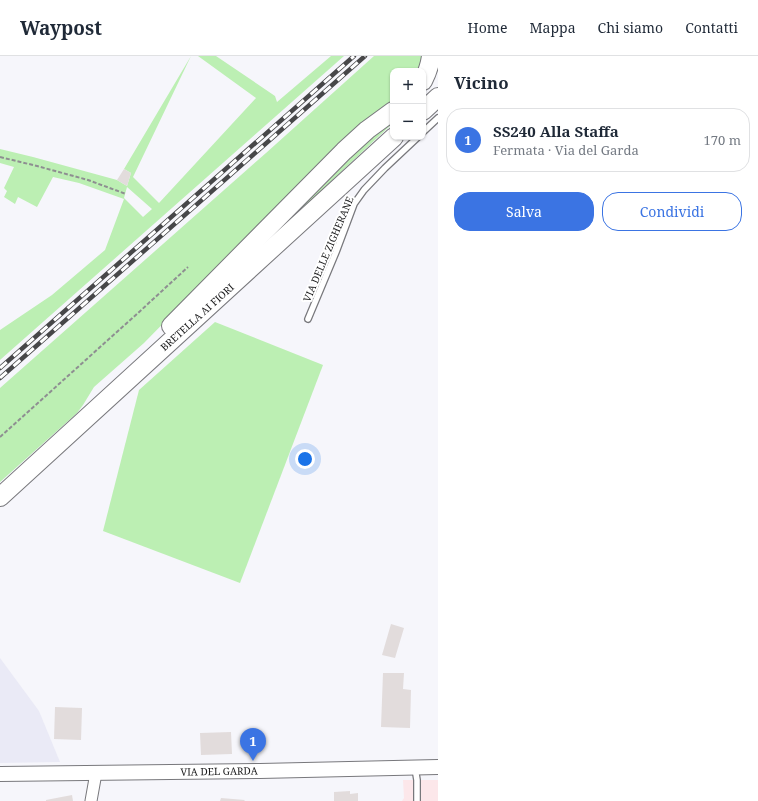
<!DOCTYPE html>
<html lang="it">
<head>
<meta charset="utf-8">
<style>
  :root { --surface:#fff; --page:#f2f2f3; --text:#1f2937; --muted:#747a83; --line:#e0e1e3; --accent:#3b74e3 }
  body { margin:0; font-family:"Noto Serif",serif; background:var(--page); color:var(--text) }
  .controls { position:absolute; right:12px; top:12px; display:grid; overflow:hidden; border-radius:8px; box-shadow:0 1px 3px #0004 }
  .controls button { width:36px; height:36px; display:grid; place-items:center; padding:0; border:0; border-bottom:1px solid var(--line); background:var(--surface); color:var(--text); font:20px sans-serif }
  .you { position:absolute; left:305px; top:403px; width:14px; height:14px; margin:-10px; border:3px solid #fff; border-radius:50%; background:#1a73e8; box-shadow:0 0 0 6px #1a73e833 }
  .badge { display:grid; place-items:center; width:26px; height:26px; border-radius:50%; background:var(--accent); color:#fff; font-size:13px; font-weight:700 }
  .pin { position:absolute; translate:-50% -33px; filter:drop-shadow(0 1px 2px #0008) }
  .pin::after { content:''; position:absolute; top:21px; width:14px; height:12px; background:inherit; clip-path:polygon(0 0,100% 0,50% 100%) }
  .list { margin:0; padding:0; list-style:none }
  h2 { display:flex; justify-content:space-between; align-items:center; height:52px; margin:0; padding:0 16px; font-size:17px }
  h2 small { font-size:13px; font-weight:400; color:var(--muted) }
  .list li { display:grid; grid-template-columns:26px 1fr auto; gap:12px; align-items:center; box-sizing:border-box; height:64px; margin:0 8px 8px; padding:0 8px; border:1px solid var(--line); border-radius:16px }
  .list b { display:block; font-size:15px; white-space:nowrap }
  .list p { margin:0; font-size:13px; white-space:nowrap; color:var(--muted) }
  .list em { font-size:13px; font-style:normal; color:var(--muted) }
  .actions { display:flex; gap:8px; padding:12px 16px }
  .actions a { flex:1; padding:9px 0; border:1px solid var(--accent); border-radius:16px; text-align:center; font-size:14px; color:var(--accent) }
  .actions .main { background:var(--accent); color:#fff }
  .map { position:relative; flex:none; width:438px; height:745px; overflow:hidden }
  header { display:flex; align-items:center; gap:24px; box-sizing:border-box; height:56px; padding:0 20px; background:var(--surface); border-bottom:1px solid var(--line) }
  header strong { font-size:19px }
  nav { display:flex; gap:22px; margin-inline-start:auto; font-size:14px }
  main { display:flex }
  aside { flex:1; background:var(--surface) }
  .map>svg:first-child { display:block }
  .built { fill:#eaeaf6 }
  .industrial { fill:#fce7ea }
  .green { fill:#bcefb3; fill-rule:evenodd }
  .building { fill:#e2dcdc }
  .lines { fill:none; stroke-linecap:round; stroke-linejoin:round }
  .service-casing { stroke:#78787c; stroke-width:8 }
  .minor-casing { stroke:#78787c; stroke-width:13 }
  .tertiary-casing { stroke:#78787c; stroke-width:16 }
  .primary-casing { stroke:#78787c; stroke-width:20 }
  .path { stroke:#8e8e91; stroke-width:2; stroke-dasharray:4 2; stroke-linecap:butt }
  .service { stroke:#fff; stroke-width:5.5 }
  .minor { stroke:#fff; stroke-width:11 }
  .tertiary { stroke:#fff; stroke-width:14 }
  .primary { stroke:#fff; stroke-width:18 }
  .rail-casing { stroke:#474749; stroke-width:4.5 }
  .rail { stroke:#fff; stroke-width:3; stroke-dasharray:9; stroke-linecap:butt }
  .labels { text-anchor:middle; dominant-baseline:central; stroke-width:4; stroke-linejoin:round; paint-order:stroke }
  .street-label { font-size:10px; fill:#1b1b1c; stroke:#fff }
</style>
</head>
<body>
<header>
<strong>Waypost</strong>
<nav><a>Home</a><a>Mappa</a><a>Chi siamo</a><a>Contatti</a></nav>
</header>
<main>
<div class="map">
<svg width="438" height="745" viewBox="0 0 438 745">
  <rect width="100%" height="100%" fill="#f6f6fb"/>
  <!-- built -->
  <polygon class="built" points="0,602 39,655 60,706 0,707"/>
  <!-- industrial -->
  <polygon class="industrial" points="403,724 438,724 438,745 402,745 404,742"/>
  <!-- green -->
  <g class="green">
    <path d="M191,0L133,121L159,147L256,42L198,0H216L275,40L277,46L331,0H344L0,304V274L52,239L105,194L124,143L79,127L53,121L37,151L18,141L15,148L4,141L7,135L4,132L14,111L0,107V93L33,101L117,124L127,130L131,117L124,113ZM127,131L152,153L143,161L124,142Z"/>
    <polygon points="374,0 423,0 420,15 393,15 393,46 371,61 336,91 144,287 94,331 83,349 77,357 0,426 0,332 266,97"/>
    <polygon points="393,61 393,67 244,207 328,116"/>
    <polygon points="215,266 323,309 240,527 103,475 139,334"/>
  </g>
  <!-- building -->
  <g class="building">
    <polygon points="124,113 131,117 127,130 117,124"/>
    <polygon points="391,568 404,572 395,602 382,599"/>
    <polygon points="383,617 404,617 403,633 411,634 410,672 381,671"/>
    <polygon points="55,651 82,652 81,684 54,683"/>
    <polygon points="231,676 232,698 201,699 200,677"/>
    <polygon points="350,735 350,738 358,737 358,745 334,745 334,736"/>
    <polygon points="72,739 73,745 46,745 46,744"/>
    <polygon points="221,742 245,744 244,745 220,745"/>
  </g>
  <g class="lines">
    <!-- service casing -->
    <g class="service-casing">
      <g id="service">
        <polyline points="423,76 438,62"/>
        <polyline points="308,263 336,196 354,148 364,134 385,112 418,81"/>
        <polyline points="415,712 417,724 417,745"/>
      </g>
    </g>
    <!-- minor casing -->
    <g class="minor-casing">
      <polyline id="minor" points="91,745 96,717"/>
    </g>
    <!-- tertiary casing -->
    <g class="tertiary-casing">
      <polyline id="tertiary" points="0,718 260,715 438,711"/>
    </g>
    <!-- primary casing -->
    <g class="primary-casing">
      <g id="primary">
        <path d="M423,25C427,17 430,9 431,0"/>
        <polyline points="423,55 438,41"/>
        <polyline points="171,270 344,95 367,74 393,55"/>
        <polyline points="0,441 394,81"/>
      </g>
    </g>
    <!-- path -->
    <g class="path">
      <polyline points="0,101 37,110 88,124 126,138"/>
      <polyline points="0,381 138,257 188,211"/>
    </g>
    <!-- service -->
    <use href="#service" class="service"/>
    <!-- minor -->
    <use href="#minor" class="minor"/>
    <!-- tertiary -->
    <use href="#tertiary" class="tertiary"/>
    <!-- primary -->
    <use href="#primary" class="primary"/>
    <!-- rail casing -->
    <g class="rail-casing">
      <g id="rail">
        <polyline points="0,312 354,0"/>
        <polyline points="0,322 365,0"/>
      </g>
    </g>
    <!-- rail -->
    <use href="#rail" class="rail"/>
  </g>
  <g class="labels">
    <!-- street labels -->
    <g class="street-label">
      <text transform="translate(328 193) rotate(-67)">VIA DELLE ZIGHERANE</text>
      <text transform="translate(197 261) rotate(-42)">BRETELLA AI FIORI</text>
      <text transform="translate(219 715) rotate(-1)">VIA DEL GARDA</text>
    </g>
  </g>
</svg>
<div class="controls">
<button>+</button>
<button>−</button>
</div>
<div class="you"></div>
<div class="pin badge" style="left:253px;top:705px">1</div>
</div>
<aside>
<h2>Vicino<small></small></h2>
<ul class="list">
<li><span class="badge">1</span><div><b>SS240 Alla Staffa</b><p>Fermata · Via del Garda</p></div><em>170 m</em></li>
</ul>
<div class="actions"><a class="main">Salva</a><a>Condividi</a></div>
</aside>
</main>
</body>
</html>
